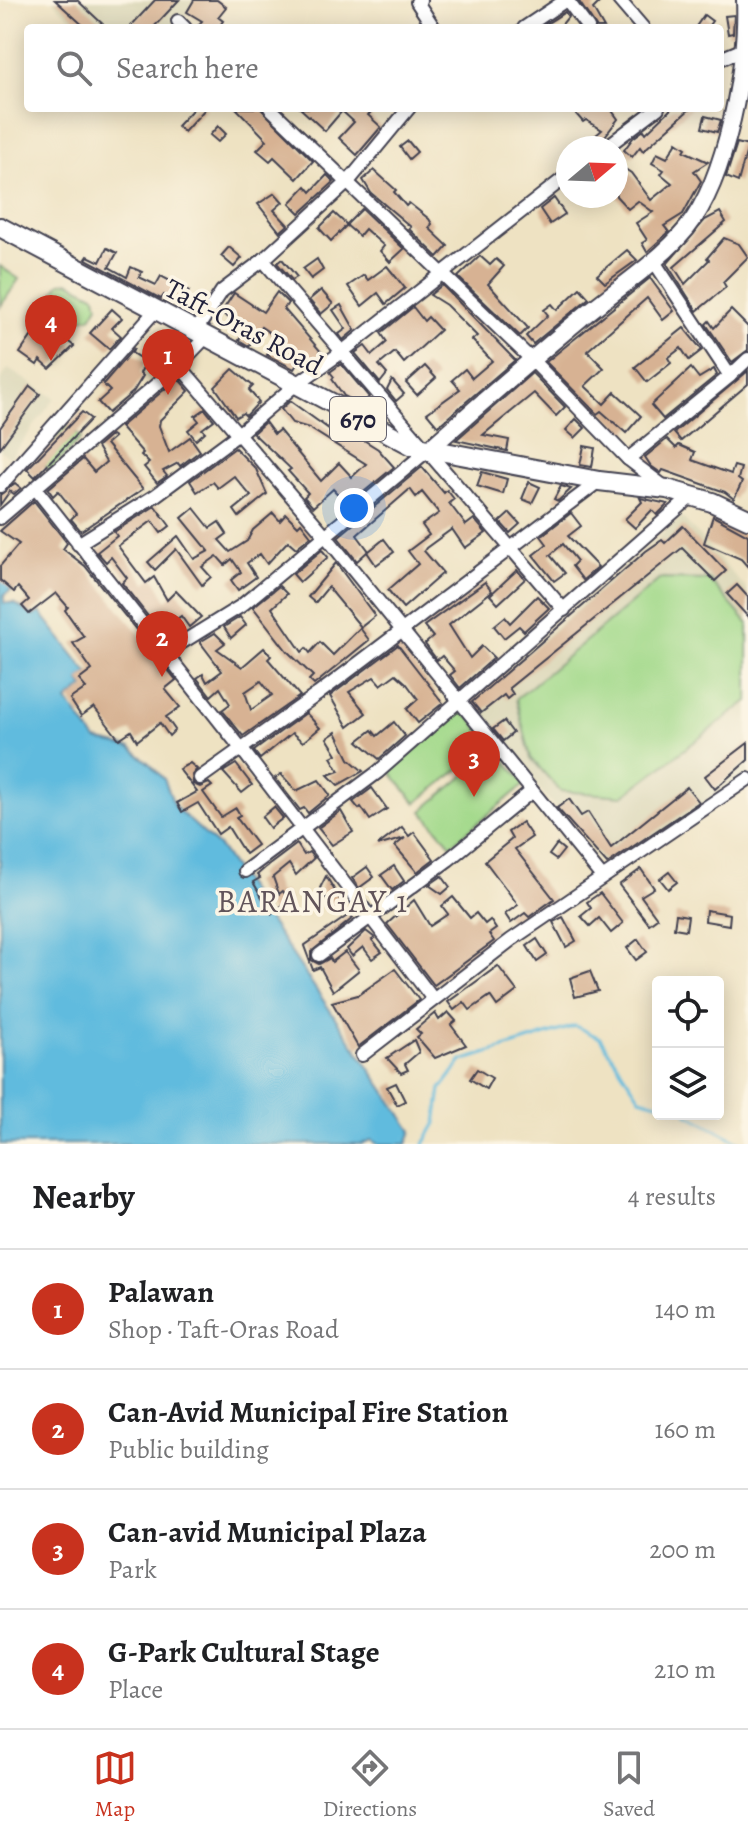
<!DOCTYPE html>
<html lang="en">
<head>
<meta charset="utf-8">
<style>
  :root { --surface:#fff; --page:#f6f6f6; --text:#202124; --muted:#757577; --line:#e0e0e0; --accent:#c8321e }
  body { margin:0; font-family:Alegreya,serif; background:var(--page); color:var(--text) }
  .controls { position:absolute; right:24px; bottom:24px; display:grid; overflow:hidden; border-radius:8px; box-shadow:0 4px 20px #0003 }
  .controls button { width:72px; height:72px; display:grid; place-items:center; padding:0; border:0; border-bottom:2px solid var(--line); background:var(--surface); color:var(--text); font:40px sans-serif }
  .compass { position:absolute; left:556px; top:136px; width:72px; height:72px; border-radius:50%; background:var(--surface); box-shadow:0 4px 20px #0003; rotate:71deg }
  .you { position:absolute; left:354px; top:508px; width:28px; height:28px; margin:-20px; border:6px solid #fff; border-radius:50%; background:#1a73e8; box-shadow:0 0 0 12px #1a73e833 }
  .badge { display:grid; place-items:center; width:52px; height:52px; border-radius:50%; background:var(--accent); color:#fff; font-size:26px; font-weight:700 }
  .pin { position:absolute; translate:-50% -66px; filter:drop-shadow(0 2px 4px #0008) }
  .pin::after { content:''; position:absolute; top:42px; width:28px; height:24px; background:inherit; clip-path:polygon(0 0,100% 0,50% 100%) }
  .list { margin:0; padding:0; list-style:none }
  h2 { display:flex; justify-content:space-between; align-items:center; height:104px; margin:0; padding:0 32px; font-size:34px }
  h2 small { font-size:26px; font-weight:400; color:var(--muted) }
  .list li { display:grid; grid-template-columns:52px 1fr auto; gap:24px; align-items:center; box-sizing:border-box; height:120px; padding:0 32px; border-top:2px solid var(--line) }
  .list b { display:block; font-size:30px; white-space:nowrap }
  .list p { margin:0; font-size:26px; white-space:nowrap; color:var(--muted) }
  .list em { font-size:26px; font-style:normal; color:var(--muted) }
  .icon { flex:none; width:44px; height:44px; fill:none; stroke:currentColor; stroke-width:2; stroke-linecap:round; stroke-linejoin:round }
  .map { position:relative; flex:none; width:748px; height:1144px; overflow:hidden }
  .search { position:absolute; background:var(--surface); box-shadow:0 4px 20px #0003; left:24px; right:24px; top:24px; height:88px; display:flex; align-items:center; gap:20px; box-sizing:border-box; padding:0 28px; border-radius:8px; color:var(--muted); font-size:30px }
  .sheet { height:584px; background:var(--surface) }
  nav { display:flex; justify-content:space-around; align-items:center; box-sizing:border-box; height:112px; border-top:2px solid var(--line); background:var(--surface); font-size:22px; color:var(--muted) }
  nav a { display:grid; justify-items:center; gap:4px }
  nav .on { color:var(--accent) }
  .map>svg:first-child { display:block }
  .built { fill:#d9d5b5 }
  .green { fill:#a2d98a; stroke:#627e62; stroke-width:2 }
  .water { fill:#61bbde; stroke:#426e8c; stroke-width:2 }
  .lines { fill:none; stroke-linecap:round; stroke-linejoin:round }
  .stream { stroke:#61bbde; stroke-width:3 }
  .building { fill:#d7b293; fill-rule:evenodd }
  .street-casing { stroke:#413f4f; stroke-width:16 }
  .secondary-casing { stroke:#413f4f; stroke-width:20 }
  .primary-casing { stroke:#413f4f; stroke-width:22 }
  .street { stroke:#fff; stroke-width:12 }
  .secondary { stroke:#fff; stroke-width:16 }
  .primary { stroke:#fff; stroke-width:18 }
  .labels { text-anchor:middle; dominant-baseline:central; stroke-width:7; stroke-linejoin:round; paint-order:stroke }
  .shield { fill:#fcf5e5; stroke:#63616e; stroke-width:2 }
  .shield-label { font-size:26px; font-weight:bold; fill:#22223b }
  .street-label { font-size:28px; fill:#22223b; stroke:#fcf5e5 }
  .quarter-label { font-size:32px; letter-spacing:2px; fill:#61545a; stroke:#fcf5e5 }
</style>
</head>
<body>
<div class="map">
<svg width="748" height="1144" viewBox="0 0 748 1144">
  <rect width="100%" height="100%" fill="#fcf5e5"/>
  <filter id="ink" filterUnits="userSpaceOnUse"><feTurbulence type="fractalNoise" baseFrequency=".0125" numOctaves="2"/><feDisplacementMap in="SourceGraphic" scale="16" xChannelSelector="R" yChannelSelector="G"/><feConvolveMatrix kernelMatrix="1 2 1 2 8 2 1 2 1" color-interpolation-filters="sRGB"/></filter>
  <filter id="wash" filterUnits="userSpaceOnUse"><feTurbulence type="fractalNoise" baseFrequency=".006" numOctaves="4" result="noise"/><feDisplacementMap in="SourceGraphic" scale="32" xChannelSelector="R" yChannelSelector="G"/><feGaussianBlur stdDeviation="1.8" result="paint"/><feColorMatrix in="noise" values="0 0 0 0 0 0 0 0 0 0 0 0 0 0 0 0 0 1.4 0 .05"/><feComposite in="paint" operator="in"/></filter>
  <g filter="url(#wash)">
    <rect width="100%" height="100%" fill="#eee2c2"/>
    <!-- built -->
    <g class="built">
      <polygon points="52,0 198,0 176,28 80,28"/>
      <polygon points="8,369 55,398 10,458 0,450 0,381"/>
      <polygon points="682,517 748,591 748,776 612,875 467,703"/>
    </g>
    <!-- green -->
    <g class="green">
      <polygon points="0,266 19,279 0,307"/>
      <polygon points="69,282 96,296 98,305 91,317 75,320 49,301 60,283"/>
      <polygon points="64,422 81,438 50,471 33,453"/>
      <polygon points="660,579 710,580 748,624 748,701 623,796 560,791 531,758 516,699"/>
      <polygon points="461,706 491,744 416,803 387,768"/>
      <polygon points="496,749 525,784 451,845 422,811"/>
    </g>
    <!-- water -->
    <polygon class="water" points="0,578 12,590 4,595 4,603 14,603 34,616 40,612 88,673 79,680 84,687 67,701 96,740 131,748 150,764 164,779 175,807 220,848 412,1131 407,1144 378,1144 371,1140 361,1144 0,1144"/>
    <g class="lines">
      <!-- stream -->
      <g class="stream">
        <polyline points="687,1114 743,1144"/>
        <polyline points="424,1144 436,1123 441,1089 462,1061 575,1026 600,1038 640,1098 658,1103"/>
      </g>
    </g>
    <g id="blocks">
      <!-- building -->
      <g class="building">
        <polygon points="55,0 77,0 107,28 86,28"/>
        <polygon points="155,0 179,0 153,28 129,28"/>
        <polygon points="194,0 217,0 226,7 218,17 223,21 218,28 196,28 202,21 187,12"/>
        <polygon points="578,0 602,0 593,9 604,28 597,28"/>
        <polygon points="565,12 568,17 559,28 540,28"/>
        <polygon points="704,15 712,21 707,28 695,28"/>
        <polygon points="734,15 733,33 728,34 725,16"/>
        <polygon points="194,108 206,108 184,132 177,126"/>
        <polygon points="236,108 260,108 313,161 297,179 274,157 270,161 257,150 267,140"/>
        <polygon points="300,108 375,108 368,115 381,127 357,155 339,138 354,122 342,111 325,131"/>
        <polygon points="582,108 610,108 618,119 596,148 581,148 602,130 586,120 583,122 576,114"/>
        <polygon points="672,108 691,108 643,151 640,147 632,157 624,150 633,138 644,130 646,133"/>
        <polygon points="705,116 721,120 717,132 702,128"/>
        <polygon points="218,126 226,134 218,142 210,135"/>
        <polygon points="408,141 417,152 409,159 400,147"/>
        <polygon points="677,142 686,148 684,151 708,162 694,171 701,181 683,214 664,226 669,232 647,252 642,243 647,240 636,223 653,212 638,201 628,209 616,196 616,163 631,173 651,200 672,183 661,174 664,170 652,163 657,153 667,158"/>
        <polygon points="737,143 748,146 738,182 726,177"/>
        <polygon points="374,170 396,190 394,192 406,206 409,203 429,219 432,224 429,228 448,246 438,257 409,229 411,227 371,193 363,180"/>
        <polygon points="327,175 334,182 300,213 290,203 306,186 311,192"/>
        <polygon points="275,193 283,202 274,210 288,225 280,232 258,204"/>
        <polygon points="554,198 565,214 550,224 540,209"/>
        <polygon points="362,209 404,249 390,262 380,251 384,246 365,229 359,236 346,225"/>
        <polygon points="720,212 726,222 674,267 685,284 709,260 707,258 724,238 739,244 748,257 723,282 726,287 697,311 667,264 705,220"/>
        <polygon points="334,213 347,225 331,241 319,228"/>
        <polygon points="229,247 242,258 234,267 221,256"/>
        <polygon points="107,248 117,253 109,267 127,277 131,267 142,272 139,277 156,285 161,276 189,291 181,304 164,295 161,299 86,259 88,256 100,262"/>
        <polygon points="627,250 637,260 605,283 597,275"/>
        <polygon points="480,256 490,265 496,259 504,266 488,284 528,328 520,336 458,277"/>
        <polygon points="282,259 297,277 292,280 277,263"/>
        <polygon points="317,259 323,270 311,279 303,269"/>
        <polygon points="387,266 405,288 386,304 378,293 362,306 348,286 364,275 368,280"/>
        <polygon points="650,278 674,311 663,320 647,298 587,351 604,368 585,386 604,404 615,392 641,416 626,433 601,411 597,414 546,362"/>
        <polygon points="442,285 515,360 438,426 427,413 460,389 452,380 465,369 472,378 492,361 472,340 477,336 446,305 430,295"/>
        <polygon points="580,288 589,298 533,344 526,336 548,315 544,310 552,304 557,310"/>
        <polygon points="321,290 333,304 321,314 309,300"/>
        <polygon points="277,292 288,303 284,309 323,354 312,362 305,353 294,369 267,355 279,339 261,327 249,346 239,340 247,329 221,313 234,293 263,312"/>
        <polygon points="341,305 355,330 343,340 339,334 346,329 333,310"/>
        <polygon points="413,307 424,321 428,317 440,330 404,363 395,352 379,365 387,374 380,383 355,353 365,346 372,355 387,342 381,333"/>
        <polygon points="112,309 122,318 112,328 121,336 109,349 90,333"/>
        <polygon points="731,310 748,327 748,350 732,362 706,324 709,321 714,328"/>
        <polygon points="42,321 74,346 50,369 40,360 37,365 20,353"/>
        <polygon points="684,328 702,350 689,360 681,348 668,358 671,363 647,382 635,367"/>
        <polygon points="134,348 132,353 146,362 140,373 143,376 133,392 108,413 98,402 110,391 103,384"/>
        <polygon points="341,364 369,397 362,405 344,396 332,379 334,377 330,372"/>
        <polygon points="425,366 436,378 417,395 406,383"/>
        <polygon points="691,368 699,378 714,369 717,375 663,419 651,405"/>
        <polygon points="233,369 253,386 249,390 259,402 246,416 243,413 236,417 215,387"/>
        <polygon points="748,371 748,384 681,441 674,433"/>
        <polygon points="532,373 565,407 556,416 534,393 483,435 509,440 507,451 456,440"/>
        <polygon points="178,378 189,391 160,420 159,426 169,452 190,437 200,451 180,466 178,463 163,471 167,476 157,483 144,467 149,463 141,455 143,453 120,427"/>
        <polygon points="392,380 404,394 396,401 387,390"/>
        <polygon points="30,386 40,394 0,448 0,428"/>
        <polygon points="290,401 333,432 338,424 378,449 394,467 348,505 333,489 313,507 304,497 308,493 288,471 291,469 253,433 265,422 274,434 279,430 321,481 339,463 352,477 366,464 309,428 292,423 281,409"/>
        <polygon points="205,409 214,420 202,429 205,432 196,440 188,430 199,421 195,416"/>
        <polygon points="82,412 91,419 35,477 27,469"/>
        <polygon points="576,419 585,428 575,438 566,430"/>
        <polygon points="111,435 114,437 106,444 143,489 81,531 71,519 76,514 58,491 53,496 48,489 83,459 94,472 106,462 97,447"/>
        <polygon points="667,439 676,448 679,445 695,452 692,460 731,474 734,466 741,468 738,479 742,482 734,499 725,492 663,470 661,473 651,466 645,457"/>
        <polygon points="584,446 595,448 592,467 580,465"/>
        <polygon points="235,448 256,469 267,494 239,517 234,510 251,496 234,476 218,488 213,482 197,492 190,481"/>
        <polygon points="422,467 444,493 447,490 454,499 449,503 466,525 474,519 486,533 465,548 452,529 426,548 424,551 443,573 403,608 388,590 418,564 408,551 429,535 422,525 439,513 422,492 416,497 410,489 357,535 369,551 384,539 394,552 376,565 367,552 357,561 338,537"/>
        <polygon points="482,472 507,479 503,494 477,486"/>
        <polygon points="529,482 540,487 532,503 522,499"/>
        <polygon points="15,483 21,488 14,494 10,491 0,505 0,495"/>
        <polygon points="561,486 571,489 558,501 554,499"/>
        <polygon points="640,498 668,504 657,515 652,510 635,528 625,519 642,502"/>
        <polygon points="34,501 67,543 63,549 85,566 176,680 165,689 180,707 166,717 175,730 169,736 160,723 137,741 131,731 119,739 94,707 81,716 70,699 86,688 79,680 92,670 73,643 84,637 65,610 68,607 56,593 29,614 22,606 29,600 18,587 14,592 0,580 0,566 19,544 0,531"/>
        <polygon points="155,506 170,526 161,533 152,521 118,546 146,583 154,577 167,600 176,591 201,617 189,627 181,616 177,619 183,631 171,639 169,636 166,639 122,583 127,578 111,557 106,562 97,552 117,536 114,532"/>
        <polygon points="194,508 210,528 219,522 227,534 219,540 230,552 247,541 253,530 273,513 280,521 286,514 298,526 301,523 311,536 296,548 288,541 267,564 260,554 247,563 256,577 238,590 231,580 241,572 232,559 225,565 217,556 202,567 211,577 202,585 176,549 155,570 148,562 178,536 194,559 209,551 182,518"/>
        <polygon points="510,513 520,524 510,533 500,522"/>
        <polygon points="571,513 581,526 568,536 598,567 583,580 572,566 577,561 563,544 550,555 565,573 554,581 533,555 547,544 541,536"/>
        <polygon points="713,516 748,535 748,567 741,559 704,543"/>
        <polygon points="683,526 726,571 715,581 682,548 509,688 513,694 507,699 504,695 481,713 472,702 646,551 662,540 665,543"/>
        <polygon points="322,550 328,557 300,582 293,574"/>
        <polygon points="336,563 375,616 361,627 328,587 315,603 308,597"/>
        <polygon points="517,570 525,579 498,604 490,595"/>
        <polygon points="485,582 492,591 449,625 470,658 482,646 494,658 460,688 450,675 455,671 442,656 437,660 425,644 433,637 424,626"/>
        <polygon points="737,585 748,597 748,617 727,594"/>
        <polygon points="279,586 287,594 272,608 302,652 306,648 310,653 320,642 333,655 360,628 369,640 314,685 309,680 313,676 287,651 253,607"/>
        <polygon points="537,596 549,608 524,631 519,626 504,638 494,626 505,617 510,623"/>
        <polygon points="240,617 246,625 231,638 224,627"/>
        <path d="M215,633L225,643L217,649L242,667L264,648L271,656L268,659L300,696L243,736L222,710L230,704L220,688L211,696L197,678L203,674L207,682L222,671L200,642ZM261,681L272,695L251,710L245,692Z"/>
        <polygon points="398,645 443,703 418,723 407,709 418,699 406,683 396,674 381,685 374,677 349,692 366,713 348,727 330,696"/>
        <polygon points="306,713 320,728 303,742 292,733 260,759 254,751"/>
        <polygon points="504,721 513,733 503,741 493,729"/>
        <polygon points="394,722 405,736 379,759 358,741 372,730 377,736"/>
        <polygon points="336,732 349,759 363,771 338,785 328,775 339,771 331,757 337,754 327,738"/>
        <polygon points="748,743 748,760 715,789 705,776"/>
        <polygon points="190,763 197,769 192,775 193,784 200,787 209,783 212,786 203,792 221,817 236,808 240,815 236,817 257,845 245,854 228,827 218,834 198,803 182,812 177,803 197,792 179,769"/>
        <polygon points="236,764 252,785 242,793 223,772"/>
        <polygon points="281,774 296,791 319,780 330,795 308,813 304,808 300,810 275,778"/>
        <polygon points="687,787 699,802 607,864 557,808 569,799 581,816 588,812 611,848"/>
        <polygon points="372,788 387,809 370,820 361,807 359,809 353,802"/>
        <polygon points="274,807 283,818 270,828 262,817"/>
        <polygon points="341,811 353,832 332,845 318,828"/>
        <polygon points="522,822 532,837 515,849 554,899 529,917 525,913 511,923 505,914 518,905 485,861 512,839 508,832"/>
        <polygon points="402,827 409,836 414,832 434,859 417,872 395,846 405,838 377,846"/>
        <polygon points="297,844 304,855 309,852 314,858 296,875 289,864 273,877 279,894 283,891 289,900 272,914 253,882 260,878 257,875 265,868"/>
        <polygon points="557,844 564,850 556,860 549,855"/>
        <polygon points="394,866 404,881 392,890 381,875"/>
        <polygon points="367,867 374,877 359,888 352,878"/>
        <polygon points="641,869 654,888 641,896 657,918 649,924 619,885"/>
        <polygon points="669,872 677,882 668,889 660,879"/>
        <polygon points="326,876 344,906 334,911 320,888"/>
        <polygon points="442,876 450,887 442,894 429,885"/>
        <polygon points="600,893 623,923 611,933 599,918 590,926 581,916 591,908 587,902"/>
        <polygon points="453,897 470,918 476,913 485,924 490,920 496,929 489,934 494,941 434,985 387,924 414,900 430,926 448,914 442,906"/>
        <polygon points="706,910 730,914 729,925 705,921"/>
        <polygon points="350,914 353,918 311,952 311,960 319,964 330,958 332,962 345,952 359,970 333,991 320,967 313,970 304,946"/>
        <polygon points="676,914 688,916 686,930 674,928"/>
        <polygon points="563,917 576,941 566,947 553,922"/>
        <polygon points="366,931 375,938 372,940 382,952 372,959 363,947 352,956 347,949"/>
        <polygon points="537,939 547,955 537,962 527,946"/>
        <polygon points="638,939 647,952 636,960 627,948"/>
        <polygon points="498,966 517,991 497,1006 490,996 470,1010 464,1002 454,1010 448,1002"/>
        <polygon points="395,969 419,1000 358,1047 332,1002 358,995"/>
        <polygon points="590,971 598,991 575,997 570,978"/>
        <polygon points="448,1012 456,1021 451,1025 466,1045 435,1058 417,1037 421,1034 416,1029 435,1013 439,1020"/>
        <polygon points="414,1040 419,1052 405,1064 408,1070 401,1073 387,1058"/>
        <polygon points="477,1069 492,1078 486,1089 470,1079"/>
        <polygon points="396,1083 405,1101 397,1105 387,1087"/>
      </g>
    </g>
  </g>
  <g filter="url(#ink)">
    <use href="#blocks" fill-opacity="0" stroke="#413f4f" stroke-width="2"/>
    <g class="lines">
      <!-- street casing -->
      <g class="street-casing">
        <g id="street">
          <polyline points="420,0 417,2 434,28"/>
          <polyline points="567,0 588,28"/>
          <polyline points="619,0 643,28"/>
          <polyline points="178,21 185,28"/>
          <polyline points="524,28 566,0"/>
          <polyline points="720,59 744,49"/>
          <polyline points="270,108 531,359 628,459 666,488"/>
          <polyline points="605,148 658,108"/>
          <polyline points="263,260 564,610"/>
          <polyline points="195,332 222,291 263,260 348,182 409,108"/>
          <polyline points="179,365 324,534 602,877"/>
          <polyline points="730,376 748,359"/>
          <polyline points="628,459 730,376 653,260"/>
          <polyline points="0,486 155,311"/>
          <polyline points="36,489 240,747 433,999"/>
          <polyline points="0,518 179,365 205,338"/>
          <polyline points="78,544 156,495 237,435 294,386 342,352 568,175"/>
          <polyline points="165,653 241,606 427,451"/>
          <polyline points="200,778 318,694 599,481"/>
          <polyline points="245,871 378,772 692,496"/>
          <polyline points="319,955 448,860 532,791"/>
          <polyline points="362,1055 511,940 748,779"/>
        </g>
      </g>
      <!-- secondary casing -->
      <g class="secondary-casing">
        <path id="secondary" d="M427,451C478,406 528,362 580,319C615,290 658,263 687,228C727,178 748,63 745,0"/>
      </g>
      <!-- primary casing -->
      <g class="primary-casing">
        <polyline id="primary" points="0,227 413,446 599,481 667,489 712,502 748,519"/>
      </g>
      <!-- street -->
      <use href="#street" class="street"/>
      <!-- secondary -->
      <use href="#secondary" class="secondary"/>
      <!-- primary -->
      <use href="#primary" class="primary"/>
    </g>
  </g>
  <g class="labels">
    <!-- shield labels -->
    <rect class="shield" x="330" y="397" width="56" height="44" rx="6"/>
    <g class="shield-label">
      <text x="358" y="419">670</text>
    </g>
    <!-- street labels -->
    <g class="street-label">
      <text transform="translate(244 327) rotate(28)">Taft-Oras Road</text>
    </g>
    <!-- quarter labels -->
    <g class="quarter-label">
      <text x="313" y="901">BARANGAY 1</text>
    </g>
  </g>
</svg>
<div class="controls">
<button><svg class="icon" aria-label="locate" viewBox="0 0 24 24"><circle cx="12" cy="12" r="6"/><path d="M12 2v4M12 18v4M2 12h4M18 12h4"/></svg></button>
<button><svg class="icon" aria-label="layers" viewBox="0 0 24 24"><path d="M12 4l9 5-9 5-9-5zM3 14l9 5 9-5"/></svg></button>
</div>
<svg class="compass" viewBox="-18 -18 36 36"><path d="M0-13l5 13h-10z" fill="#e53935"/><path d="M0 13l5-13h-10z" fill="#757577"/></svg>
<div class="you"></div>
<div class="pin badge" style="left:168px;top:395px">1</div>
<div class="pin badge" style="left:162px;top:677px">2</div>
<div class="pin badge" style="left:474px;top:797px">3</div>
<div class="pin badge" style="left:51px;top:361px">4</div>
<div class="search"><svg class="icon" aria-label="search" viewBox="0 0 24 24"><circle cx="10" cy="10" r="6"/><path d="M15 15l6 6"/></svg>Search here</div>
</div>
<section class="sheet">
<h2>Nearby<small>4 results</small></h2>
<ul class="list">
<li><span class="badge">1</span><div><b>Palawan</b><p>Shop · Taft-Oras Road</p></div><em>140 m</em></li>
<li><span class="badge">2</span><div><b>Can-Avid Municipal Fire Station</b><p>Public building</p></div><em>160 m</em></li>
<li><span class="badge">3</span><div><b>Can-avid Municipal Plaza</b><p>Park</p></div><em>200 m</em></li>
<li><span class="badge">4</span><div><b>G-Park Cultural Stage</b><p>Place</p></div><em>210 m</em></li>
</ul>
</section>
<nav>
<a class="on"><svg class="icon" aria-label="map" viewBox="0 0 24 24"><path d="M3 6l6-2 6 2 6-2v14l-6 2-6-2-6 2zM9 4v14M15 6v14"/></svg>Map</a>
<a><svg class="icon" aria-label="directions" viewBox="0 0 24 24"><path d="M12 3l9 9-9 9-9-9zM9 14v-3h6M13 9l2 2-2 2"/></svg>Directions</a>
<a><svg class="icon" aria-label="saved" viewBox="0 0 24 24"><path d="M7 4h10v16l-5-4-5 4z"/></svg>Saved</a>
</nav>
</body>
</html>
